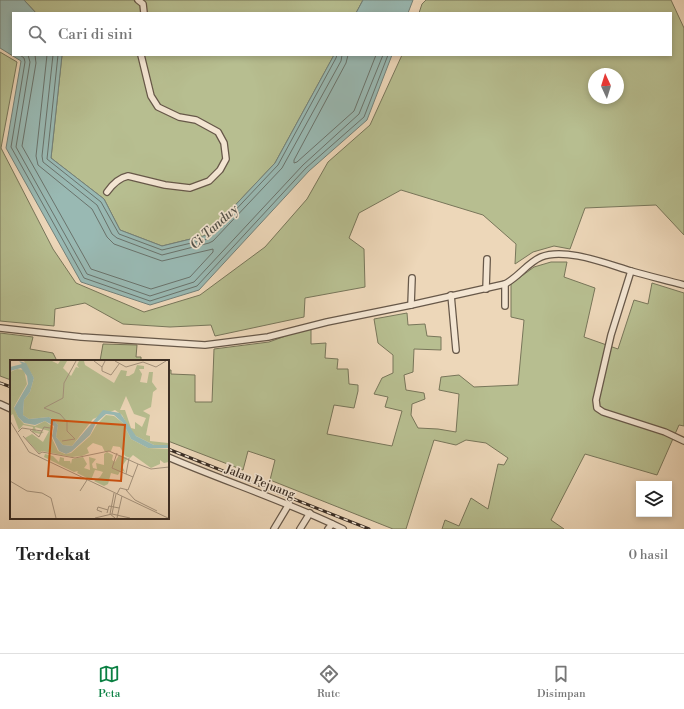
<!DOCTYPE html>
<html lang="id">
<head>
<meta charset="utf-8">
<style>
  :root { --surface:#fff; --page:#f6f6f6; --text:#222; --muted:#767676; --line:#e0e0e0; --accent:#0b8043 }
  body { margin:0; font-family:"Libre Bodoni",serif; background:var(--page); color:var(--text) }
  .controls { position:absolute; right:12px; bottom:12px; display:grid; overflow:hidden; border-radius:0px; box-shadow:0 2px 6px #0003 }
  .controls button { width:36px; height:36px; display:grid; place-items:center; padding:0; border:0; border-bottom:1px solid var(--line); background:var(--surface); color:var(--text); font:20px sans-serif }
  .compass { position:absolute; left:588px; top:68px; width:36px; height:36px; border-radius:50%; background:var(--surface); box-shadow:0 2px 6px #0003; rotate:356deg }
  .list { margin:0; padding:0; list-style:none }
  h2 { display:flex; justify-content:space-between; align-items:center; height:52px; margin:0; padding:0 16px; font-size:17px }
  h2 small { font-size:13px; font-weight:400; color:var(--muted) }
  .icon { flex:none; width:22px; height:22px; fill:none; stroke:currentColor; stroke-width:2; stroke-linecap:round; stroke-linejoin:round }
  .map { position:relative; flex:none; width:684px; height:529px; overflow:hidden }
  .search { position:absolute; background:var(--surface); box-shadow:0 2px 6px #0003; left:12px; right:12px; top:12px; height:44px; display:flex; align-items:center; gap:10px; box-sizing:border-box; padding:0 14px; border-radius:0px; color:var(--muted); font-size:15px }
  .sheet { height:124px; background:var(--surface) }
  nav { display:flex; justify-content:space-around; align-items:center; box-sizing:border-box; height:56px; border-top:1px solid var(--line); background:var(--surface); font-size:11px; color:var(--muted) }
  nav a { display:grid; justify-items:center; gap:2px }
  nav .on { color:var(--accent) }
  .map>svg:first-child { display:block }
  .green { fill:#b7be90; stroke:#78765a; fill-rule:evenodd }
  .water { fill:#99b9b3; stroke:#73817a }
  .lines { fill:none; stroke-linecap:round; stroke-linejoin:round }
  .shore { stroke:#6a736c; stroke-width:1 }
  .minor-casing { stroke:#675849; stroke-width:8 }
  .minor { stroke:#f3e5d2; stroke-width:5.5 }
  .rail-casing { stroke:#3a2d24; stroke-width:3 }
  .rail { stroke:#f3e5d2; stroke-width:1.5; stroke-dasharray:4.5; stroke-linecap:butt }
  .labels { text-anchor:middle; dominant-baseline:central; stroke-width:3.5; stroke-linejoin:round; paint-order:stroke }
  .street-label { font-size:12px; fill:#3a2d24; stroke:#f3e5d2 }
  .water-label { font-size:13px; font-style:italic; fill:#525048; stroke:#f3e5d2 }
  .inset-road { fill:none; stroke:#a5937d; stroke-width:1 }
  .view { fill:#ce5210; fill-opacity:0.15; stroke:#ce5210; stroke-width:2 }
  .inset-edge { fill:none; stroke:#3a2d24; stroke-width:2 }
</style>
</head>
<body>
<div class="map">
<svg width="684" height="529" viewBox="0 0 684 529">
  <rect width="100%" height="100%" fill="#edd7b9"/>
  <filter id="stains"><feTurbulence type="fractalNoise" baseFrequency=".005" numOctaves="4"/><feColorMatrix values="0 0 0 0 .2 0 0 0 0 .09 0 0 0 0 .02 0 0 0 .5 -.17"/></filter>
  <radialGradient id="worn" r=".72"><stop offset=".6" stop-color="#630" stop-opacity="0"/><stop offset="1" stop-color="#630" stop-opacity=".3"/></radialGradient>
  <!-- green -->
  <g class="green">
    <polygon points="24,0 363,0 356,13 36,13"/>
    <path d="M426,0H671L684,28V235L656,205L585,208L570,249L554,246L533,252L515,264L516,244L483,215L401,190L359,213L349,238L364,249L365,287L305,298L304,317L215,336L211,325L170,327L123,324L85,303L55,309L54,326L0,321V52L17,62L1,148L53,249L76,283L144,312L200,295L265,247L307,199L328,162L370,125L402,55H671V13H419L422,4ZM594,74H618V98H594Z"/>
    <polygon points="62,55 334,55 275,163 207,235 162,246 120,230 104,199 51,158"/>
    <polygon points="551,262 567,262 564,277 595,288 584,337 618,349 634,300 648,304 652,283 684,293 684,426 679,425 657,475 585,454 551,520 564,529 442,529 445,520 459,526 471,498 488,509 498,464 504,465 508,458 486,443 466,440 456,445 434,440 406,529 393,529 270,480 275,460 248,451 243,470 168,441 168,370 171,370 171,374 195,375 195,402 212,402 214,349 269,342 291,334 311,329 311,344 326,343 325,358 338,359 337,369 348,369 349,384 358,385 358,391 354,408 334,405 327,434 392,446 402,411 385,407 388,397 374,394 382,378 393,373 393,355 378,343 374,319 407,313 408,325 425,324 427,336 441,337 441,350 414,349 413,372 404,375 406,390 424,393 425,399 412,404 411,415 418,428 438,429 456,432 459,394 439,390 441,377 459,375 474,387 518,385 524,320 511,317 511,284 534,267"/>
    <polygon points="0,333 33,337 30,349 53,353 57,361 11,361 11,380 0,376"/>
    <polygon points="103,344 137,345 136,357 141,357 141,361 100,361"/>
  </g>
  <!-- water -->
  <g class="water">
    <polygon points="0,0 24,0 36,13 13,13 13,55 62,55 51,158 104,199 120,230 162,246 207,235 275,163 334,55 392,55 367,120 309,171 199,290 150,305 81,282 6,148 21,61 0,48"/>
    <polygon points="363,0 413,0 408,13 356,13"/>
  </g>
  <g class="lines">
    <!-- shore -->
    <g class="shore">
      <polyline points="20,55 24,58 25,62 11,147 84,278 150,301 197,286 306,168 364,117 388,55"/>
      <polyline points="28,55 30,62 16,147 87,274 150,296 194,282 303,165 359,114 383,55"/>
      <polyline points="35,55 36,63 22,146 91,269 151,289 190,277 213,252 213,249 162,261 114,244 107,237 92,209 38,165 36,156 47,55"/>
      <polyline points="53,55 42,156 43,162 97,205 112,234 117,238 162,255 209,243 213,241 282,168 341,61 342,55"/>
      <polyline points="58,55 47,159 101,202 119,234 162,250 208,239 278,165 336,58 337,55"/>
      <polyline points="348,55 346,63 294,160 294,163 297,162 354,111 376,55"/>
    </g>
    <!-- minor casing -->
    <g class="minor-casing">
      <g id="minor">
        <polyline points="138,0 143,4 144,13"/>
        <path d="M107,192C112,185 118,178 128,176L165,185L190,188L209,181L220,170L226,159L224,143L218,132L196,120L179,117L158,107L151,96L141,55"/>
        <polyline points="631,271 611,335 596,400 597,408 603,412 665,432 684,441"/>
        <polyline points="486,289 487,259"/>
        <polyline points="451,295 456,350"/>
        <polyline points="411,305 412,278"/>
        <polyline points="505,306 505,284"/>
        <path d="M0,328L81,337L205,345L268,337L327,322L411,305L505,284C520,276 527,263 541,257C565,247 607,264 631,271C648,276 666,280 684,285"/>
        <polyline points="0,404 11,409"/>
        <path d="M168,457C226,482 286,501 343,529"/>
        <polyline points="274,529 289,504"/>
        <polyline points="300,529 310,513"/>
        <polyline points="328,529 332,524"/>
      </g>
    </g>
    <!-- minor -->
    <use href="#minor" class="minor"/>
    <!-- rail casing -->
    <g class="rail-casing">
      <g id="rail">
        <polyline points="0,383 11,387"/>
        <polyline points="168,449 369,529"/>
      </g>
    </g>
    <!-- rail -->
    <use href="#rail" class="rail"/>
  </g>
  <g class="labels">
    <!-- street labels -->
    <g class="street-label">
      <text transform="translate(260 482) rotate(21)">Jalan Pejuang</text>
    </g>
    <!-- water labels -->
    <g class="water-label">
      <text transform="translate(214 227) rotate(-42)">Ci Tanduy</text>
    </g>
  </g>
  <!-- overview -->
  <g transform="translate(10 360)">
    <rect width="159" height="159" fill="#edd7b9"/>
    <path d="M14,1H42L48,4L50,1H57L53,8L61,16L66,7L69,8L67,5L69,1H74L75,5L104,23L111,10L117,11L116,16H119L124,13L127,5L134,6V9H129L132,14L130,22L137,23L139,12H143L142,22L147,29L143,32L141,47L133,51L140,55L136,75L140,76V81L158,83L159,85H144L126,76L121,72L112,55L105,50L83,59L62,86L53,85L46,77L48,65L44,60L39,57L19,59L13,55L14,40L20,32L24,18ZM116,36L124,54L136,58L132,67L125,62V69L121,68L115,50H110ZM7,9L14,10L17,24L4,47L8,57L14,64L25,66L35,61L43,67L41,76L48,91L55,94L61,93L80,76L87,64L96,55L104,56L113,63L121,79L138,88L159,89V102L154,103L150,100V104L141,108L123,95L120,98L115,96L110,87L103,86L101,91L95,92L92,86L83,83L77,88L79,93L72,96L62,97L32,91L29,93L15,78L22,74L33,82L39,71L25,67L26,71L34,72L30,74L22,72L23,67L13,65L9,70L3,54L0,56V12ZM97,92L103,95L102,100L105,102L109,95L118,98L112,106L115,112L111,110L108,115L101,113L98,124L94,126L84,121L90,117L93,112L90,111L85,110L81,120L67,113L68,111L64,112L34,97L35,94L43,96L49,102L50,97L54,98V101H60L61,104L62,99L73,97L77,104L74,108L80,110L79,97L86,99L82,104L83,108L87,109L86,103L94,105V94Z" fill="#b7be90" fill-rule="evenodd"/>
    <path d="M9,1L16,3L24,18L20,32L14,40L13,55L19,59L39,57L44,60L48,65L46,77L53,85L62,86L93,50L110,53L126,76L144,85H159V88H138L121,79L113,63L104,55L96,54L86,63L80,75L61,92L56,94L49,91L42,76L44,66L35,61L25,65L14,63L8,57L4,48L18,24L17,16L11,8L0,11V7L12,4Z" fill="#99b9b3"/>
    <path class="inset-road" d="M84,1L92,7L95,1M105,1L116,7L133,2L146,7L156,1M92,7V11L101,15L109,4M0,61L19,92L158,158M20,70L29,77L34,67L40,68M8,72L12,68L32,71M13,76L29,94L32,92L65,98L99,91L128,104M52,81L65,79L57,71V62L50,54L34,48L53,38L54,23L66,1M107,93L102,108L123,117M116,114L119,98M0,121L17,131L32,133L41,138L46,158M116,130L125,140L147,151M70,131L77,120M104,133L100,154L105,158M107,134L110,128L118,130L128,104L141,109L159,107M92,152L87,150L88,147L98,150M97,153L99,146L109,148M102,154L106,134M85,158L102,154L120,158M107,158L112,136"/>
    <path class="view" d="M42,60L115,65L111,121L38,116Z"/>
    <rect width="159" height="159" class="inset-edge"/>
  </g>
  <rect width="100%" height="100%" filter="url(#stains)"/>
  <rect width="100%" height="100%" fill="url(#worn)"/>
</svg>
<div class="controls">
<button><svg class="icon" aria-label="layers" viewBox="0 0 24 24"><path d="M12 4l9 5-9 5-9-5zM3 14l9 5 9-5"/></svg></button>
</div>
<svg class="compass" viewBox="-18 -18 36 36"><path d="M0-13l5 13h-10z" fill="#e53935"/><path d="M0 13l5-13h-10z" fill="#767676"/></svg>
<div class="search"><svg class="icon" aria-label="search" viewBox="0 0 24 24"><circle cx="10" cy="10" r="6"/><path d="M15 15l6 6"/></svg>Cari di sini</div>
</div>
<section class="sheet">
<h2>Terdekat<small>0 hasil</small></h2>
<ul class="list">
</ul>
</section>
<nav>
<a class="on"><svg class="icon" aria-label="map" viewBox="0 0 24 24"><path d="M3 6l6-2 6 2 6-2v14l-6 2-6-2-6 2zM9 4v14M15 6v14"/></svg>Peta</a>
<a><svg class="icon" aria-label="directions" viewBox="0 0 24 24"><path d="M12 3l9 9-9 9-9-9zM9 14v-3h6M13 9l2 2-2 2"/></svg>Rute</a>
<a><svg class="icon" aria-label="saved" viewBox="0 0 24 24"><path d="M7 4h10v16l-5-4-5 4z"/></svg>Disimpan</a>
</nav>
</body>
</html>
